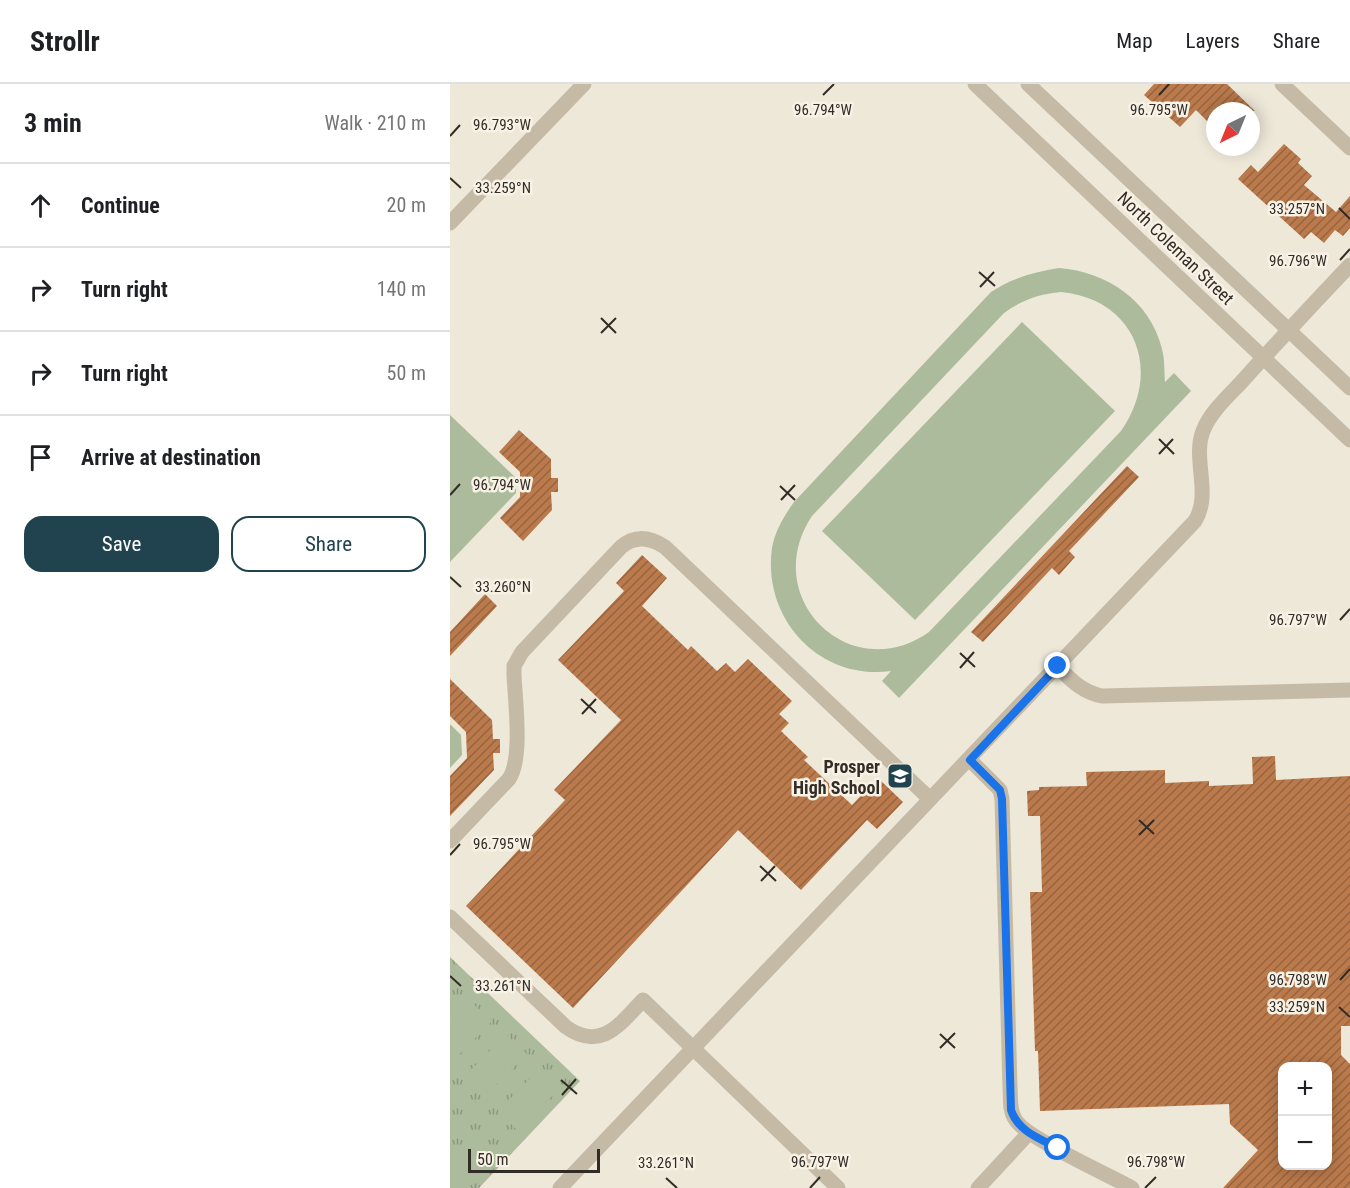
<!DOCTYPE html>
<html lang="en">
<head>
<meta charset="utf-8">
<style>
  :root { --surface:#fff; --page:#f2f2f2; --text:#202124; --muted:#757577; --line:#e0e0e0; --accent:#20434f }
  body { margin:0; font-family:"Roboto Condensed",sans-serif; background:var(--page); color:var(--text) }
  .controls { position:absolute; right:18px; bottom:18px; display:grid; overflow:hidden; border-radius:12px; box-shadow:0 3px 15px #0003 }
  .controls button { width:54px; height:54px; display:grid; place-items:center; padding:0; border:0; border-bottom:2px solid var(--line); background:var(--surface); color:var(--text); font:30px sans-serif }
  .compass { position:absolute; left:756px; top:18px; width:54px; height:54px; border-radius:50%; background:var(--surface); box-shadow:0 3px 15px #0003; rotate:223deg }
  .scale { position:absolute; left:18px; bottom:15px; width:132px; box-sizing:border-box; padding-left:6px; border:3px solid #322c26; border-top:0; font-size:16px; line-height:21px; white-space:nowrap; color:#322c26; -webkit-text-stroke:4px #f7f2e5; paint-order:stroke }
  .stop { position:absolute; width:18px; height:18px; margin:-14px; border:4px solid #1a73e8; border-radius:50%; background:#fff }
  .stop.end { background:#1a73e8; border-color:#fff; box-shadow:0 2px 6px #0008 }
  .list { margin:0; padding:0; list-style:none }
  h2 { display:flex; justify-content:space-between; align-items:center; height:78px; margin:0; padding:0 24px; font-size:26px }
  h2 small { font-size:20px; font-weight:400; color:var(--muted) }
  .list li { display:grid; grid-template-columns:39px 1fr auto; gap:18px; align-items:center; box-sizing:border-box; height:84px; padding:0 24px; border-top:2px solid var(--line) }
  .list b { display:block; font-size:22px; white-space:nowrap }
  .list em { font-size:20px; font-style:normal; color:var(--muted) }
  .actions { display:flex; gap:12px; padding:18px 24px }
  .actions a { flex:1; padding:14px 0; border:2px solid var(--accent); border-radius:18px; text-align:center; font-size:21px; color:var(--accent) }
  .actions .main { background:var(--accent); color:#fff }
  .icon { flex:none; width:33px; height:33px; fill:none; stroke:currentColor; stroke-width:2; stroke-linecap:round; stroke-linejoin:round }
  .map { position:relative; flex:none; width:900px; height:1104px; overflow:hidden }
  header { display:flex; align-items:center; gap:36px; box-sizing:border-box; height:84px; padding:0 30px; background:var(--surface); border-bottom:2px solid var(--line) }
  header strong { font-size:28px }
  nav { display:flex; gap:33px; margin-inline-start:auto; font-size:21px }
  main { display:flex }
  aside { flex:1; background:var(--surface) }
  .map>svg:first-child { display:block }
  .grass { fill:url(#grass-tufts) }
  .garden { fill:#abbb9b; fill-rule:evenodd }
  .building { fill:url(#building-hatch); fill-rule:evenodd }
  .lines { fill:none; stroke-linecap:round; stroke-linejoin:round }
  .minor { stroke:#c5baa6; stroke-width:15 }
  .route { stroke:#1a73e8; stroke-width:8 }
  .ticks { fill:none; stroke:#322c26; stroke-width:2 }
  .labels { text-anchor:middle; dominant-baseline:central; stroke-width:5; stroke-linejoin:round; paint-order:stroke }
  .street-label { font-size:18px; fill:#322c26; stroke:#f7f2e5 }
  .poi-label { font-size:18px; font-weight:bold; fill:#322c26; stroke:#f7f2e5; text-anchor:end }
  .ticks-label { font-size:15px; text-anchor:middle; fill:#322c26; stroke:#f7f2e5; stroke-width:5; stroke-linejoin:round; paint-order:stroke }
</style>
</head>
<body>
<header>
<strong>Strollr</strong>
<nav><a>Map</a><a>Layers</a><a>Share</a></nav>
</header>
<main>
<aside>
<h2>3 min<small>Walk · 210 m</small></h2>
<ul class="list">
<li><svg class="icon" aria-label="ahead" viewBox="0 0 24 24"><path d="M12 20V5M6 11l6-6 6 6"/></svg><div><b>Continue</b></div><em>20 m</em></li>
<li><svg class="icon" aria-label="right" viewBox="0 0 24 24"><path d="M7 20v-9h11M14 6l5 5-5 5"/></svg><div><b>Turn right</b></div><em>140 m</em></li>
<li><svg class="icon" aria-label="right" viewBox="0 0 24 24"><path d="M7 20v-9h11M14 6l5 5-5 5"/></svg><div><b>Turn right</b></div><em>50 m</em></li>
<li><svg class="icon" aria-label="arrive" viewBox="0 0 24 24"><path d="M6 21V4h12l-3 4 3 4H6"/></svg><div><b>Arrive at destination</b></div></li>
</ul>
<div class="actions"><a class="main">Save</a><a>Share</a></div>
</aside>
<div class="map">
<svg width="900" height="1104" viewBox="0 0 900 1104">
  <defs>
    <pattern id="grass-tufts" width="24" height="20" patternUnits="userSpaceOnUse" patternTransform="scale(1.5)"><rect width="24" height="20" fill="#abbb9b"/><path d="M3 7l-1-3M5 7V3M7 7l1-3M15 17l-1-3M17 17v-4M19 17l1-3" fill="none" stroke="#8c987e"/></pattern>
    <pattern id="building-hatch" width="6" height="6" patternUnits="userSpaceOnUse" patternTransform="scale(1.5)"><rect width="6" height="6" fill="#ba7a4c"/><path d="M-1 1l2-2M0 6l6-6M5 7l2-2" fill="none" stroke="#98643f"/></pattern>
  </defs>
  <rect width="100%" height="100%" fill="#eee8d9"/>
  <!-- grass -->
  <polygon class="grass" points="0,873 130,997 29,1104 0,1104"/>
  <!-- garden -->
  <g class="garden">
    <path d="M609,184C657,188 700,216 712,265C715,276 714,287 715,298L724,289L741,307L449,614L432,597L441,587C370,597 312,535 322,464C325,447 334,432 344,418L541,208C562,194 584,188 609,184ZM611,208C686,215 713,287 671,347L479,548C400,604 308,513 362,432L554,229C572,216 589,210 611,208Z"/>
    <polygon points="572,238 665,327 465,536 372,447"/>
    <polygon points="0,331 66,394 66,409 0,478"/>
    <polygon points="0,640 11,651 12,671 0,684"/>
    <polygon points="21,918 42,937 0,980 0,939"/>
    <polygon points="56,950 77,970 33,1014 13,994"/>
    <polygon points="91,983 112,1002 68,1047 48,1027"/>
    <polygon points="25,1052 45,1072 14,1104 0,1104 0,1078"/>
  </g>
  <!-- building -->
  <g class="building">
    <polygon points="704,0 777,0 805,27 765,27 765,45 746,26 730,43 694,11"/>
    <polygon points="834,60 851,75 848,79 862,92 854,101 886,128 900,112 900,144 893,152 885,146 874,159 861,148 854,155 788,95 801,81 808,88"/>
    <polygon points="69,346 101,375 101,394 108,394 108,408 101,408 102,426 73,457 50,434 70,413 70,388 49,368"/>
    <polygon points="677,382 689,393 619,467 625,473 609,491 602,484 533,558 521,548"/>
    <polygon points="192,471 217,494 192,522 238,566 241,562 267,587 276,579 285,588 298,575 342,617 329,630 339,639 331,647 358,673 354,676 402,721 428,694 453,718 427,745 417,736 351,806 288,746 123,924 16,822 115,716 104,706 171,636 108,576 174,507 166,499"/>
    <polygon points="35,510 47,522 0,572 0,548"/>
    <polygon points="0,595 42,636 43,655 50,655 50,669 43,669 44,686 0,732 0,692 17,674 16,648 0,632"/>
    <path d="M825,672L826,696L900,692V942H891V971L900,980V1104H773L808,1066L780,1040L779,1020L590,1027L588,967H585L580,808H592L590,732H578L577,707L589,706V703L637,702L636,688L715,686V699L759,697V702L803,700L802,673ZM832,982H878V1082H832Z"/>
  </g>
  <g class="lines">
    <!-- minor -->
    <g class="minor">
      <polyline points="525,0 900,356"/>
      <polyline points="578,0 900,304"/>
      <polyline points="832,0 900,64"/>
      <polyline points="0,139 134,0"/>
      <path d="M607,582C621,596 632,608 652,612L900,606"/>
      <path d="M520,676L550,706L552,715L560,1003C561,1014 559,1026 565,1035C574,1053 659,1091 682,1104"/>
      <path d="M0,757L59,695C73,674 65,617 64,590V582L72,568L171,463C185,451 200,453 215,463L480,715"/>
      <path d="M0,833L116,943C151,968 170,940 193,916L388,1104"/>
      <path d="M110,1104L745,437C762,410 742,375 753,347C761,326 782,309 796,293C830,255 865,218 900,181"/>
      <polyline points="528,1104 579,1049"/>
    </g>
  </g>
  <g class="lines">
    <!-- route -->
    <path class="route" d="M608,582L520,676L550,706L552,715L561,1026C568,1047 588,1054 608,1064"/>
  </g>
  <!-- ticks -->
  <path class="ticks" d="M373,11L384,0M709,11L719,0M0,52L10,41M0,94L11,104M889,124L900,135M890,176L900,165M529,188L545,202M530,203L544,188M151,234L166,249M151,249L166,234M709,355L724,370M709,370L723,355M330,402L345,416M0,411L10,400M331,416L345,401M0,493L11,503M890,536L900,525M510,569L525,583M510,584L524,568M131,615L146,629M132,630L146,615M689,736L704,750M689,751L704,736M0,771L10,760M310,782L326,797M311,797L325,782M0,892L11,902M890,896L900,885M889,923L900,933M490,950L505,964M490,964L505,949M111,996L127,1010M112,1011L126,995M216,1094L227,1104M360,1104L370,1093M695,1104L706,1093"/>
  <!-- icons -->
  <defs>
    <g id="school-square" transform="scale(1.35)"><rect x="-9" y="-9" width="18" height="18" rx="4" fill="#20434f" stroke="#f7f2e5"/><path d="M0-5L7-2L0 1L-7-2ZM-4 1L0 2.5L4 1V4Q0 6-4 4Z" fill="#fff"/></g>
  </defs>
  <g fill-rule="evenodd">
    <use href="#school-square" x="450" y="692"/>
  </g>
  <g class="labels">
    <!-- street labels -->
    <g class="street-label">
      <text transform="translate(726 164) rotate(44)">North Coleman Street</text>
    </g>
    <!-- poi labels -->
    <g class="poi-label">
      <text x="430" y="682">Prosper<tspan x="430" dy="21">High School</tspan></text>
    </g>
  </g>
  <g class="ticks-label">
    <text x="373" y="31">96.794°W</text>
    <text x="709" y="31">96.795°W</text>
    <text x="52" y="46">96.793°W</text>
    <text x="53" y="109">33.259°N</text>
    <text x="847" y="130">33.257°N</text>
    <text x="848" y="182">96.796°W</text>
    <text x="52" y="406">96.794°W</text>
    <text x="53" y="508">33.260°N</text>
    <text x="848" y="541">96.797°W</text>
    <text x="52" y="765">96.795°W</text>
    <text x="848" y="901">96.798°W</text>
    <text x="53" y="907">33.261°N</text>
    <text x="847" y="928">33.259°N</text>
    <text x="370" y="1083">96.797°W</text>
    <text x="706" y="1083">96.798°W</text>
    <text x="216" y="1084">33.261°N</text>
  </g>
</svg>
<div class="controls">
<button>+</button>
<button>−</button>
</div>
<svg class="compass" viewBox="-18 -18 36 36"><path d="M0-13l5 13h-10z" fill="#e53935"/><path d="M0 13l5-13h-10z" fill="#757577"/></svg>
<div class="scale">50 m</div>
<div class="stop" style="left:608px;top:1064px"></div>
<div class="stop end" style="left:608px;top:582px"></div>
</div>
</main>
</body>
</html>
